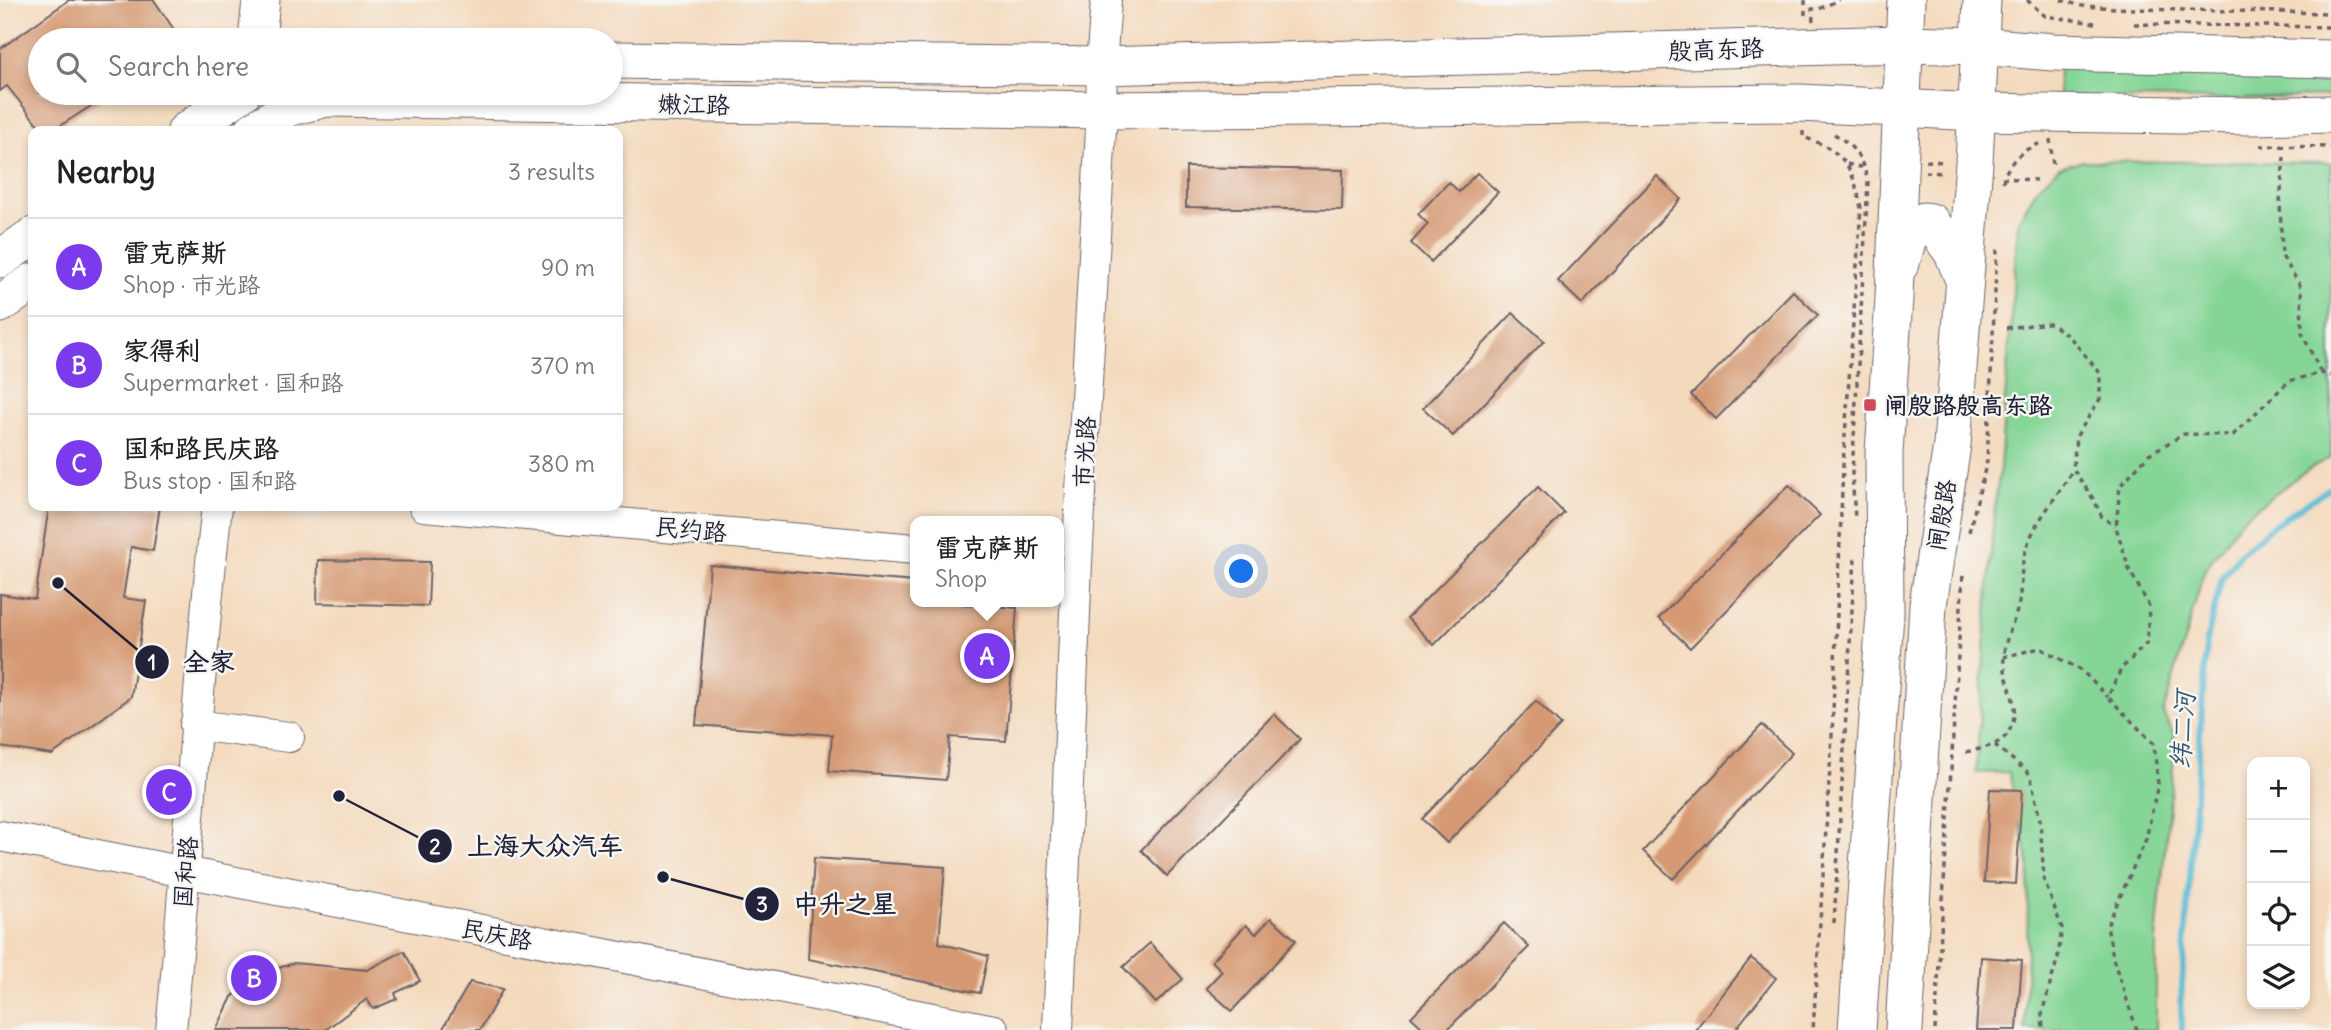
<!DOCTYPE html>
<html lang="en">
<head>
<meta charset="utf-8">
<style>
  :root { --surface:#fff; --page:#f6f6f6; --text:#222; --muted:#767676; --line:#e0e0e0; --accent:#7c3aed }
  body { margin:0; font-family:Delius,"LXGW WenKai TC",sans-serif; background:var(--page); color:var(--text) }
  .controls { position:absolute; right:21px; bottom:21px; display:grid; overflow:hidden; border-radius:14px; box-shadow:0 4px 10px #0003 }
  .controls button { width:63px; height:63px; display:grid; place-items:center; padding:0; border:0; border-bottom:2px solid var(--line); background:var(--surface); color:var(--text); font:35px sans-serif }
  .you { position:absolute; left:1242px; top:572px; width:24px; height:24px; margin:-18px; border:5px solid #fff; border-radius:50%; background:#1a73e8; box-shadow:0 0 0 10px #1a73e833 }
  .badge { display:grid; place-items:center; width:46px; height:46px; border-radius:50%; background:var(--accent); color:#fff; font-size:23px; font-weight:700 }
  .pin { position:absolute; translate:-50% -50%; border:4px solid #fff; box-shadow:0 2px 7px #0006 }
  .popup { position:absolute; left:910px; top:516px; width:154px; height:91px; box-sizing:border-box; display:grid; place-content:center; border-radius:14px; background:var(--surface); filter:drop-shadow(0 2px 5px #0005); font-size:23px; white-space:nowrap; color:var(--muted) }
  .popup b { font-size:26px; color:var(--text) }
  .popup::after { content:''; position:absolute; left:50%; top:100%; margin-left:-14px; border:14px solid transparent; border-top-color:var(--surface) }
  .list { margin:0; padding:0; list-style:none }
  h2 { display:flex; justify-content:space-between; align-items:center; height:91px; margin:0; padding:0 28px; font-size:30px }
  h2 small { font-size:23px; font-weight:400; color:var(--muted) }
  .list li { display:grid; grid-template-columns:46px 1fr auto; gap:21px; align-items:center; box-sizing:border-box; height:98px; padding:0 28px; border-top:2px solid var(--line) }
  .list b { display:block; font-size:26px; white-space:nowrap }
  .list p { margin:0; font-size:23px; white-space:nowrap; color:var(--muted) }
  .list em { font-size:23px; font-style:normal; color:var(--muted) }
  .icon { flex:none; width:38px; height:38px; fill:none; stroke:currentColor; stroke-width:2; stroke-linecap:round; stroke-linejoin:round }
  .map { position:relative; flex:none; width:2331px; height:1030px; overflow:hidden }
  .search { position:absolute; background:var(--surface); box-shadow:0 4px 10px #0003; left:28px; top:28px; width:595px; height:77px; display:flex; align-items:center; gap:18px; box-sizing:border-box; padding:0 24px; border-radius:38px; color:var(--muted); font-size:26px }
  .panel { position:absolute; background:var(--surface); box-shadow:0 4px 10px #0003; left:28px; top:126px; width:595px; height:385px; border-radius:14px }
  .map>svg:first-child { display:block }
  .green { fill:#85d596; stroke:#547c68; stroke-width:2 }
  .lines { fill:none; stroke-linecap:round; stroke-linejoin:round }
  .stream { stroke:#54b7d2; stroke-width:6 }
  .building { fill:#d59a73 }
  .minor-casing { stroke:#6c6268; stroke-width:32 }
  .major-casing { stroke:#6c6268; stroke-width:39 }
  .path { stroke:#6c6268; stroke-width:3.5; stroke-dasharray:5 5; stroke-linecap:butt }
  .minor { stroke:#fff; stroke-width:30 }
  .major { stroke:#fff; stroke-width:37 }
  .poi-dot { fill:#d1495b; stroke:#f6f6f2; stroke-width:2.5 }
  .labels { text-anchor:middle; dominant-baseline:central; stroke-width:5; stroke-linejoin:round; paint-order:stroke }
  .street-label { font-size:24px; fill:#22223b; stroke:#f6f6f2 }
  .poi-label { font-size:24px; font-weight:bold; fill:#22223b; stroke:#f6f6f2; text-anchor:start }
  .water-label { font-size:26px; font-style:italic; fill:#345670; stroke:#f6f6f2 }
  .leader { fill:none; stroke:#22223b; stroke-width:2.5 }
  .callout-dot { fill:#22223b; stroke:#f6f6f2; stroke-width:2.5 }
  .mark-label { font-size:21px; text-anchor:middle; font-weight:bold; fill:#fff }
  .callout-label { font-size:26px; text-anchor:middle; font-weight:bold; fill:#22223b; stroke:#f6f6f2; stroke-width:5; stroke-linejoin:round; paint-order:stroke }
</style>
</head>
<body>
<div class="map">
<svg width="2331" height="1030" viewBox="0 0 2331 1030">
  <rect width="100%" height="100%" fill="#f6f6f2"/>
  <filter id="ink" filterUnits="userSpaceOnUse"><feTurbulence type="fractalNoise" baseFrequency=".0143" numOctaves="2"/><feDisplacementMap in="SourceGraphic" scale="14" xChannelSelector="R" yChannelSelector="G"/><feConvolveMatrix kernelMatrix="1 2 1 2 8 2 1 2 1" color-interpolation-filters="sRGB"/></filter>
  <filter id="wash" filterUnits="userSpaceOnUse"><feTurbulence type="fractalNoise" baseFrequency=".00686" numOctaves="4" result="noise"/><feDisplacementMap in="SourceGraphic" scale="28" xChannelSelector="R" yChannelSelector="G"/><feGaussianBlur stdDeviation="1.57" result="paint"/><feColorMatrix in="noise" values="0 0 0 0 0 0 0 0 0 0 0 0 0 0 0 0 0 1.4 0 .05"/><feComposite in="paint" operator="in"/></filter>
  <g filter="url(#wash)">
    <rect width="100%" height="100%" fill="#f4dabd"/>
    <!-- green -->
    <g class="green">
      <polygon points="2059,63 2331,73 2331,96 2243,99 2058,98"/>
      <polygon points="2082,161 2331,163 2331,457 2301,474 2243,518 2205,569 2163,714 2174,734 2174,757 2156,939 2156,1030 2025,1030 2029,864 2009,772 1976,773 1994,512 2000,468 2018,222 2037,188 2059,167"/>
    </g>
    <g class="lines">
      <!-- stream -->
      <polyline class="stream" points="2182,1030 2181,999 2207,640 2222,578 2240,554 2272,526 2331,487"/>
    </g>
    <g id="blocks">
      <!-- building -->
      <g class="building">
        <polygon points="69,0 154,0 181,40 40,40 40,93 111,93 52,131 43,131 7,86 0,91 0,49"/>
        <polygon points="1186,167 1343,170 1342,210 1186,207"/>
        <polygon points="1477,173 1498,192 1431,262 1411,243 1428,224 1418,214 1449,182 1459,192"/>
        <polygon points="1657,176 1681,199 1582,304 1558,281"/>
        <polygon points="1793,291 1818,315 1716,419 1691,395"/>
        <polygon points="1513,313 1544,341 1453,436 1423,408"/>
        <polygon points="1789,485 1820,515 1690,648 1659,618"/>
        <polygon points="1538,487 1564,513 1434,645 1407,618"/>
        <polygon points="49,506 160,506 153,551 131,547 123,598 146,601 131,697 52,755 0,747 0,594 35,599"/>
        <polygon points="318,560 430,562 428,606 317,603"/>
        <polygon points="710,565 915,582 915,602 962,602 962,604 1017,608 1006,741 950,737 946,780 829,771 832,735 696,725"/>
        <polygon points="1536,701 1561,725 1447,843 1422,819"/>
        <polygon points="1274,714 1300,739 1167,876 1141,850"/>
        <polygon points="1762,725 1792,753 1673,879 1643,851"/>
        <polygon points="1990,789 2022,790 2016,884 1984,882"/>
        <polygon points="814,858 945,867 939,943 988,956 980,993 808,959"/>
        <polygon points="1271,918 1296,940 1232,1011 1206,988 1222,971 1212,961 1246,925 1256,934"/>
        <polygon points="1504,923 1529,947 1447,1030 1425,1030 1411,1017"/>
        <polygon points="1150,943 1183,979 1156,1003 1123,967"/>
        <polygon points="404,951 420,981 395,993 397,999 373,1009 367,999 325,1030 216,1030 232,997 258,975 294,963 367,970"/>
        <polygon points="1981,957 2022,960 2017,1030 1976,1030"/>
        <polygon points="1751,958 1776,978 1735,1030 1695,1030"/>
        <polygon points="470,982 503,989 480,1030 442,1030"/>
      </g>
    </g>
  </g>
  <g filter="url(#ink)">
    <use href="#blocks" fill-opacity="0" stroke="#6c6268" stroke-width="2"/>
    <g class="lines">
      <!-- minor casing -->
      <g class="minor-casing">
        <g id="minor">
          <polyline points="424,506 915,549"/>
          <polyline points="195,725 289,737"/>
          <polyline points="0,836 994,1030"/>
          <path d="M171,1030C188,855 197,680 217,506"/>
          <polyline points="1058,1030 1077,563 1102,110 1101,66 1106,0"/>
        </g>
      </g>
      <!-- major casing -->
      <g class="major-casing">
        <g id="major">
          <polyline points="257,40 261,0"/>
          <polyline points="611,60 1101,66 1903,44 1979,46 2053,52 2331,59"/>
          <polyline points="186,131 242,93"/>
          <polyline points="253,131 290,107 327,98 1102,110 1800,103 1977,112 2252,116 2331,114"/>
          <polyline points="0,259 33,236"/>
          <path d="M1901,263C1905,247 1909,229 1924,221L1931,222L1953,253L1964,280"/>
          <polyline points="0,304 33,282"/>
          <polyline points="1857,1030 1885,614 1884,453 1894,298 1906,0"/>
          <polyline points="1904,1030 1928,605 1952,445 1974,163 1982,0"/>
        </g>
      </g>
      <!-- path -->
      <g class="path">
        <polyline points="1805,0 1805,19"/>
        <polyline points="2027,0 2045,16 2095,23"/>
        <polyline points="2061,0 2082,6 2133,9 2331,13"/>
        <polyline points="1813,21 1812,9 1819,9 1839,0"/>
        <polyline points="2134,24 2331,27"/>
        <path d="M1803,131V137C1845,151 1853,167 1861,208L1843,465L1832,736L1813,1030"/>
        <path d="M1834,134C1854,145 1863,160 1868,182L1852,474L1855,518"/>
        <polyline points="2050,139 2053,165"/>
        <polyline points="2260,146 2331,147"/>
        <polyline points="2284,157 2280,202 2282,256 2301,287 2302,333 2321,373"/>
        <polyline points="1926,161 1946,162"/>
        <polyline points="1847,164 1865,168"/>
        <polyline points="1925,172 1945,173"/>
        <polyline points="2002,178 2036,180"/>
        <path d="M2003,182C2007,162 2024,148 2042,143"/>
        <polyline points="2006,328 2049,323 2069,336 2100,373 2100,399 2076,437 2073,469 2094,500 2102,517 2115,526"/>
        <polyline points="1969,532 1987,461 1997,249"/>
        <polyline points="2003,657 2040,648 2081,670 2108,697"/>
        <polyline points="1995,745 2030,774 2040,820 2044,880 2062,928 2058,957 2042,1013 2043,1030"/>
        <path d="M1966,752C1983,748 2004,746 2011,727C2022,701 2001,679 2004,653C2006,635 2016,619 2019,602C2022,581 2020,565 2028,543C2039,516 2059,495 2073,469"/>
        <polyline points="1834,923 1855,557"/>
        <polyline points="1935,1030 1963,574"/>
        <polyline points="2137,1030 2114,962 2107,926 2146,839 2158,784 2154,744 2108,697 2121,669 2147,643 2149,606 2129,569 2116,527 2120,486 2149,454 2184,434 2233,435 2289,381 2321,373 2331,375"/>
      </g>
      <!-- minor -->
      <use href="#minor" class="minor"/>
      <!-- major -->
      <use href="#major" class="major"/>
    </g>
  </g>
  <!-- markers -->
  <rect class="poi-dot" x="1863" y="398" width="14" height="14" rx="3.5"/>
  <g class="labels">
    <!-- street labels -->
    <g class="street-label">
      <text transform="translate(1716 49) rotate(-2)">殷高东路</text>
      <text transform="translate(694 104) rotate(1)">嫩江路</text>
      <text transform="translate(1084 452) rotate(-87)">市光路</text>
      <text transform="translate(1941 515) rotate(-81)">闸殷路</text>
      <text transform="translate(691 529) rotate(5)">民约路</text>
      <text transform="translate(185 872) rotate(-85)">国和路</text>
      <text transform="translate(497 934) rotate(11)">民庆路</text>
    </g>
    <!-- poi labels -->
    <g class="poi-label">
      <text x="1884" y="405">闸殷路殷高东路</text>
    </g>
    <!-- water labels -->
    <g class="water-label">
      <text transform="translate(2182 730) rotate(-86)">纬二河</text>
    </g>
  </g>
  <!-- callouts -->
  <path class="leader" d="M58 583L152 662M339 796L435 846M663 877L762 904"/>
  <g class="callout-dot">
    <circle cx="58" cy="583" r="7"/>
    <circle cx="339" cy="796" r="7"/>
    <circle cx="663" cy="877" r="7"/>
    <circle cx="152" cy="662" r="18"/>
    <circle cx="435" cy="846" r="18"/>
    <circle cx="762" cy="904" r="18"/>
  </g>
  <g class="mark-label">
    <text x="152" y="670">1</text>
    <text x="435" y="854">2</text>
    <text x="762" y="912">3</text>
  </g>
  <g class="callout-label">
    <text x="209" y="671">全家</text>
    <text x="545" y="855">上海大众汽车</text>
    <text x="845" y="913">中升之星</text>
  </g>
</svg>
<div class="controls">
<button>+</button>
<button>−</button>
<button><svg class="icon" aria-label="locate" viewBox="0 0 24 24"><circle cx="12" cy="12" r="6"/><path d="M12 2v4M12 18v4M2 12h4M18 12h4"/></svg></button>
<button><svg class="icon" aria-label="layers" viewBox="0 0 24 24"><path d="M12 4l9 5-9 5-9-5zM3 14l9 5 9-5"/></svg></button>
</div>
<div class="you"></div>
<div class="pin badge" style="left:987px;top:656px">A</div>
<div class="popup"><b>雷克萨斯</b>Shop</div>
<div class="pin badge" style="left:254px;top:978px">B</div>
<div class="pin badge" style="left:169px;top:792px">C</div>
<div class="search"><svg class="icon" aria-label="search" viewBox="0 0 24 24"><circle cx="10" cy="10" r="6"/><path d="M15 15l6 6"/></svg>Search here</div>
<section class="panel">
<h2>Nearby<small>3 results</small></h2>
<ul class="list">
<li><span class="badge">A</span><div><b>雷克萨斯</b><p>Shop · 市光路</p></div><em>90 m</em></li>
<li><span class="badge">B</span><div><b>家得利</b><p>Supermarket · 国和路</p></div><em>370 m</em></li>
<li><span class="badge">C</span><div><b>国和路民庆路</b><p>Bus stop · 国和路</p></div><em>380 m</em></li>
</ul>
</section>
</div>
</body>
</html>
